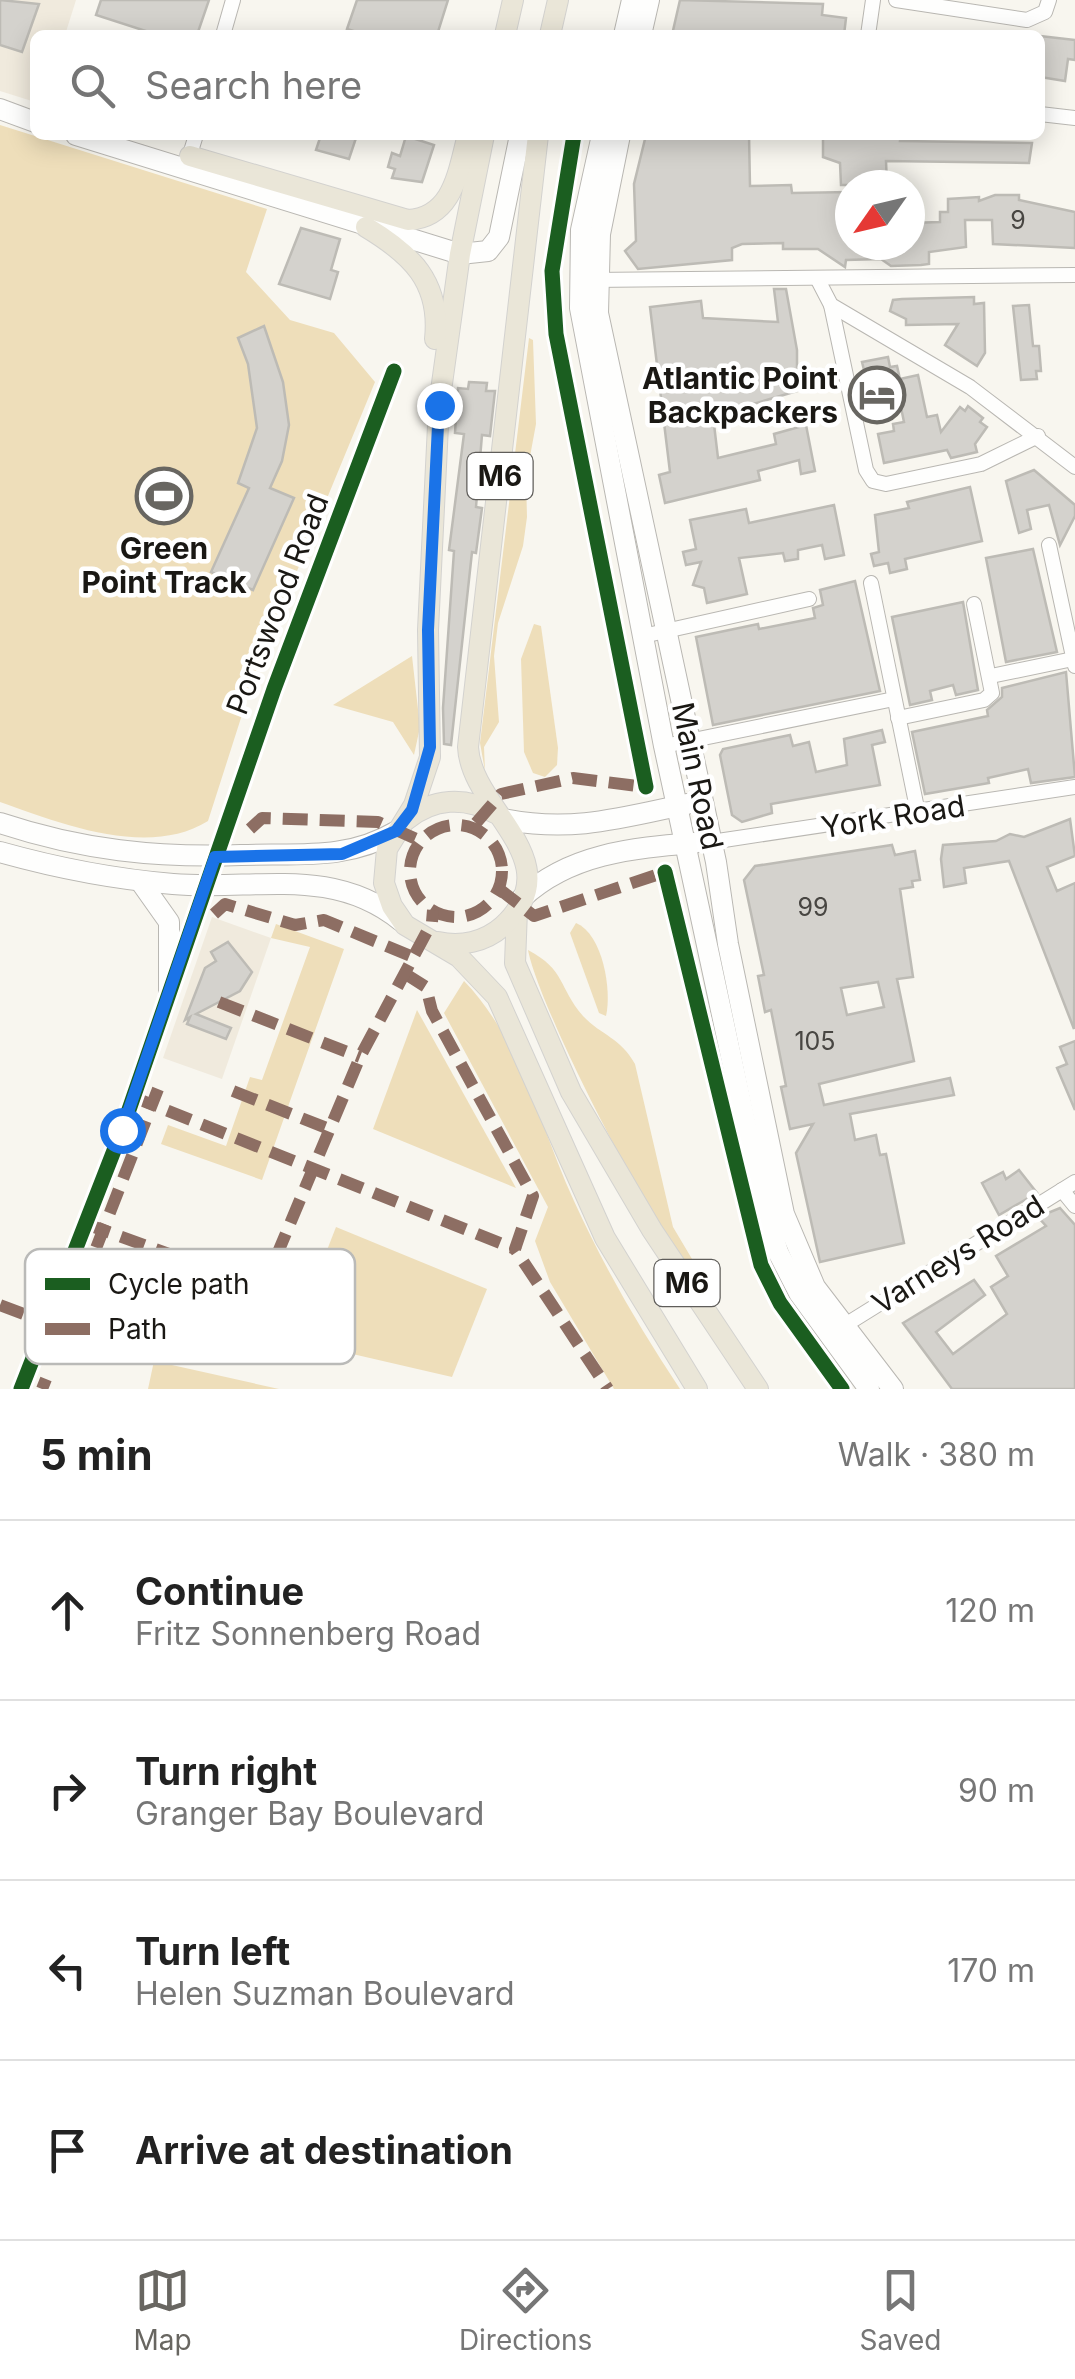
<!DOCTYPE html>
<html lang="en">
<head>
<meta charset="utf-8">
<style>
  :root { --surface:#fff; --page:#f6f6f6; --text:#222; --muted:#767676; --line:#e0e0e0; --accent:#686661 }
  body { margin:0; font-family:Inter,sans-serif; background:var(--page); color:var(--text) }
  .compass { position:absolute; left:835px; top:170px; width:90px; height:90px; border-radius:50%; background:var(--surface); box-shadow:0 5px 25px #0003; rotate:236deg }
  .stop { position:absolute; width:30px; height:30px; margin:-22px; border:8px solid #1a73e8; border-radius:50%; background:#fff }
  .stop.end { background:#1a73e8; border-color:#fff; box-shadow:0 2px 10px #0008 }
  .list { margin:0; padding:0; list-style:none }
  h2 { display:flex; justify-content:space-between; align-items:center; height:130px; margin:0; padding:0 40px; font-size:42px }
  h2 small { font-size:32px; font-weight:400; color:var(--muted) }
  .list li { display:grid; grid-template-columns:65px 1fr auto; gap:30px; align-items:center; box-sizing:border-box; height:180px; padding:0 40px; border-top:2px solid var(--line) }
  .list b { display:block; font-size:38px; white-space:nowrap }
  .list p { margin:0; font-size:32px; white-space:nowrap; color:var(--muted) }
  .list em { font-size:32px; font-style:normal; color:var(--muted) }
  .icon { flex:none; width:55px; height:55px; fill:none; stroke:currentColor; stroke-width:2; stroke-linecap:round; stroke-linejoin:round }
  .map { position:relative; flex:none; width:1075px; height:1389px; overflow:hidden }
  .search { position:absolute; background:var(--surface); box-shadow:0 5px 25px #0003; left:30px; right:30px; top:30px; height:110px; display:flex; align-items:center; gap:25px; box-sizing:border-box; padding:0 35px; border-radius:15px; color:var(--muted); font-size:38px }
  .sheet { height:850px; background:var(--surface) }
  nav { display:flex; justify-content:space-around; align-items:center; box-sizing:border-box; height:140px; border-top:2px solid var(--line); background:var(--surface); font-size:28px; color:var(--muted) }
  nav a { display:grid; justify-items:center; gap:5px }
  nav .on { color:var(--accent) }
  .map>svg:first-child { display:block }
  .built { fill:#f0eadd }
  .green { fill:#eedeba }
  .building { fill:#d4d2cd; stroke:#bdbbb5; stroke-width:2.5; fill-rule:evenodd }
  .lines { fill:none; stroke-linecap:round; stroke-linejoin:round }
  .street-casing { stroke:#b9b7b2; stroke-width:16 }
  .secondary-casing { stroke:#b9b7b2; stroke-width:22 }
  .primary-casing { stroke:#d3d2cf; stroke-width:22 }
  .street { stroke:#fefefd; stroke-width:14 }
  .secondary { stroke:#fefefd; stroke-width:20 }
  .primary { stroke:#eae6d8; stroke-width:20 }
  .quiet { stroke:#8d6e63; stroke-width:12; stroke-dasharray:25 12; stroke-linecap:butt }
  .cycleway-casing { stroke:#fff; stroke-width:21 }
  .cycleway { stroke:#1b5e20; stroke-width:15 }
  .route { stroke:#1a73e8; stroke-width:12 }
  .labels { text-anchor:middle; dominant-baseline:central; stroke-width:9; stroke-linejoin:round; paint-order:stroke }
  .number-label { font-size:25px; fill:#484642 }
  .shield { fill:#fff; stroke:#5f5d5a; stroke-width:2.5 }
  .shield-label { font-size:28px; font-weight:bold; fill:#1a1814 }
  .poi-label { font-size:30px; font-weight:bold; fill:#1a1814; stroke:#fff; text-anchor:end }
  .street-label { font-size:30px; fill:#1a1814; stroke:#fff }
  .key { fill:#fff; stroke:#babab8; stroke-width:2.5 }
  .key-label { font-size:28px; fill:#1a1814 }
</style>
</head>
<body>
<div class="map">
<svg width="1075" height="1389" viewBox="0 0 1075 1389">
  <rect width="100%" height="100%" fill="#f8f6ef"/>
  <!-- built -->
  <g class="built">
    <polygon points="0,0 76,0 65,35 35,35 35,102 0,91"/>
    <polygon points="212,917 271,938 222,1079 163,1058"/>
  </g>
  <!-- green -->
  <g class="green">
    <path d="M0,125L267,209L246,272L290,320L334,333L375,382L257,668L208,821C149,858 61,824 0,802Z"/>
    <polygon points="529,338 533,340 536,424 526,478 527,517 523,546 498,623 494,656 499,722 484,747 485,771 480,743"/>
    <polygon points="534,624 541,626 558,748 557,765 545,777 533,773 524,752 521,659"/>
    <polygon points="412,656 420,727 414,755 393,722 333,705"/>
    <path d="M576,923C603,934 612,991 606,1016L599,1013L570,933Z"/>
    <polygon points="276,924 344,949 262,1180 161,1144 168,1125 226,1146 250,1077 262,1080 310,947 271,938"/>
    <path d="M528,950C566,970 558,987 583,1016C602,1036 620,1037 635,1064L673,1227L717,1301C669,1265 540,1012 528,950Z"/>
    <path d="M464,981C520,1038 541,1129 574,1201C604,1267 640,1329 680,1389H614L550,1282L535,1241L548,1207L444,1013Z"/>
    <polygon points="417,1010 516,1188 373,1129"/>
    <polygon points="336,1227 487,1289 452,1377 292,1340"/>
    <polygon points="154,1361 279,1389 148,1389"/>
  </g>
  <!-- building -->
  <g class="building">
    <polygon points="0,0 39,4 22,52 0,45"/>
    <polygon points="101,0 209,0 197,35 158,35 96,15"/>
    <polygon points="357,0 448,0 437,35 366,35 347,29"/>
    <polygon points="680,0 823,4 822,15 846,18 844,35 672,35"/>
    <polygon points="1040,36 1075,40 1075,60 1068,59 1065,81 1040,77"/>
    <polygon points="321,135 357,135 349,159 316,150"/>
    <polygon points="646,135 749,135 750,186 791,185 792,193 850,192 850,245 910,245 910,223 940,222 940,212 948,212 948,199 979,197 979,201 995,195 1019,195 1019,200 1075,212 1075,248 993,244 992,220 965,220 966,247 929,252 929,264 921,265 891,266 881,259 846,260 845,267 818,249 783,249 783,243 742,244 732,248 732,260 638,269 625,251 636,241 634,184"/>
    <polygon points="901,135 900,141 1032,143 1029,163 886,161 887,185 841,185 840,163 823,157 823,136"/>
    <polygon points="406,136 434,145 422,182 392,178 395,169 388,167 392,153 400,156"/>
    <polygon points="301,228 340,239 331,270 338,272 330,299 279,284"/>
    <polygon points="774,289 786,289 797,350 797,391 713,416 718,458 776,444 774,434 806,425 815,471 801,474 799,460 758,471 760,480 665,503 659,475 670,472 650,307 701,301 703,318 778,322"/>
    <polygon points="974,297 974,304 984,303 985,353 977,366 945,345 958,324 906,325 906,319 890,311 893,300 902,299"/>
    <polygon points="1029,305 1033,346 1039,346 1041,371 1036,371 1037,379 1021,380 1013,306"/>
    <polygon points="264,326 283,382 289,425 282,461 270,488 294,498 253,590 211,572 249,488 238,483 257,428 248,364 238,338"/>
    <polygon points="888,357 890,367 897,366 900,379 918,375 927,417 937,415 941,432 960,407 965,411 968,406 983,418 980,422 987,427 975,444 977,452 951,458 947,450 884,463 878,434 894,431 893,424 904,422 899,398 872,402 862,362"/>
    <polygon points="469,382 487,383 486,391 495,391 490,436 482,435 476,507 482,508 476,553 472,552 451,745 444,744 443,708 454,551 449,550 464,434 455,433 458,388 468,389"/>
    <polygon points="1034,470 1075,505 1075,516 1060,545 1049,505 1027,510 1031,529 1019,533 1006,481"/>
    <polygon points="970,487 982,541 905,559 907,569 890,573 888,563 874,566 871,554 879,552 875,515 909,508 907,502"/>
    <polygon points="834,505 844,555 825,559 822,545 798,550 798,559 785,561 783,553 739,558 747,594 707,603 704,588 693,585 701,562 686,565 683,552 696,549 690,520 746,509 749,523"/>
    <polygon points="1033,549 1057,652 1006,662 986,558"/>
    <polygon points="855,581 880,691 713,725 696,637 758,624 759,629 815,618 813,608 823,605 820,590"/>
    <polygon points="963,602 978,690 956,695 953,685 930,691 932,700 910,705 892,617"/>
    <polygon points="1066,672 1075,777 1031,783 1028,769 988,778 989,783 925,794 912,732 988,716 987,710 1002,697 1002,688"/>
    <polygon points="882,730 885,742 872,745 880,785 771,804 772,813 742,822 732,815 720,755 723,749 790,735 793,746 809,742 816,772 847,765 844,739"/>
    <polygon points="1070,819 1075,856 1047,867 1057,891 1075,883 1074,1029 1009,861 964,868 966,883 944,887 941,859 943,845 996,841 1010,834 1024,837"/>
    <path d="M892,845L895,855L915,851L920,880L912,881L913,887L900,889L913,977L897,979L914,1061L819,1084L824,1105L950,1078L954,1095L850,1114L855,1140L876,1135L880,1155L886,1154L904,1243L820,1262L796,1153L813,1124L790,1129L781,1087L786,1086L771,1010L765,1012L758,976L764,975L744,880L755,866ZM878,982L884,1007L847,1015L841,988Z"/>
    <polygon points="228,942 252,972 240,991 196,1014 231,1028 226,1039 187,1024 190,1017 185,1020 205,968 216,961 211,952"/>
    <polygon points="1075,1041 1075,1110 1057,1068 1067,1064 1060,1047"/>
    <polygon points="1019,1170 1037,1193 999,1215 982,1183 1003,1172 1006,1179"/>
    <polygon points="1060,1208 1075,1225 1075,1389 952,1389 903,1323 974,1280 985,1295 936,1332 953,1354 1007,1314 991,1287 1008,1276 996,1256 1046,1226 1038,1217"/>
  </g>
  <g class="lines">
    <!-- street casing -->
    <g class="street-casing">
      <g id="street">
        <polyline points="896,0 1027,20 1045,12 1049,0"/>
        <polyline points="223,35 233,0"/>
        <polyline points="868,35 873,0"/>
        <polyline points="1040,114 1075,118"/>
        <polyline points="187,164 196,135"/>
        <polyline points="591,280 1075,275"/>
        <polyline points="818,280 831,305 970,387 1075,467"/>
        <polyline points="831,305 866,470 873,481 886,484 981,464 1038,436"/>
        <polyline points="1049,545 1075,666"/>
        <polyline points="871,583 918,813"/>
        <polyline points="643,636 809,599"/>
        <polyline points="991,676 1073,659"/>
        <polyline points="898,718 984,700 992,693 974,604"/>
        <polyline points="664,746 894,699"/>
        <polyline points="711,842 1075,787"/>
        <polyline points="1062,1190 1075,1206"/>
        <polyline points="842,1327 1075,1182"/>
        <polyline points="21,1389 122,1130 274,689 394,371"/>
      </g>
    </g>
    <!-- secondary casing -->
    <g class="secondary-casing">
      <g id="secondary">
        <polyline points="624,35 632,0"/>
        <polyline points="641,35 649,0"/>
        <polyline points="0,109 35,122"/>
        <polyline points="76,135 460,254 488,251 499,237 520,135"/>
        <polyline points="602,135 581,230 580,308 664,746 762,1200 778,1252 799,1293 869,1389"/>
        <polyline points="620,135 600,234 598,313 716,862 728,944 784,1214 815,1287 893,1389"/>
        <path d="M503,819C571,833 621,818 687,804"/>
        <path d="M0,823C81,850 157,858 241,855C298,853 346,861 397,831"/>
        <path d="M0,852C57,868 114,879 173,884C255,891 332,865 401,921"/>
        <polyline points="140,881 169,922 169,991"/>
        <path d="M522,898C569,854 632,848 694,843"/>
      </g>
    </g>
    <!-- primary casing -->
    <g class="primary-casing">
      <g id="primary">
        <polyline points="505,35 513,0"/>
        <polyline points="550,35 558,0"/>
        <polyline points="484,135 460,254 439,405 428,630 430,757 414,805 387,849 384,883 392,906 405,925 459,957 497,997 605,1238 697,1389"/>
        <path d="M190,156L408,220C454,217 458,171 468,135"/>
        <path d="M366,227C411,254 441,282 435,339"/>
        <path d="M406,820C433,798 465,796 495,813"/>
        <polyline points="517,910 515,963 571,1092 652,1230 758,1389"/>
        <path d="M438,942C461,947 485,942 503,926C573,861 471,810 468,747L538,135"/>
      </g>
    </g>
    <!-- street -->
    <use href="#street" class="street"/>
    <!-- secondary -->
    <use href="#secondary" class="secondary"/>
    <!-- primary -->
    <use href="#primary" class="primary"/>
    <!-- quiet -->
    <g class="quiet">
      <polyline points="476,823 501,794 573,778 646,787"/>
      <circle cx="456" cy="871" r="46"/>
      <polyline points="250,829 262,818 378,822 421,841"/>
      <polyline points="498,888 534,916 665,872"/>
      <polyline points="214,914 225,904 295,925 324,920 413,957"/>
      <polyline points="404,973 426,987 432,1011 533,1196 515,1249 608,1389"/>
      <polyline points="219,1002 360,1057"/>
      <polyline points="233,1091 329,1129"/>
      <polyline points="133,1097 515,1249"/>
      <polyline points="86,1224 263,1288 360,1057 432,922 433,910"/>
      <polyline points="0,1305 55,1326"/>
      <polyline points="56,1351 158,1089"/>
      <polyline points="42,1389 46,1379"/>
    </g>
    <!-- cycleway casing -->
    <g class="cycleway-casing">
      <g id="cycleway">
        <polyline points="574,135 552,271 556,334 646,787"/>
        <polyline points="665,872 761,1265 780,1303 842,1389"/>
        <polyline points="21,1389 122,1130 274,689 394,371"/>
      </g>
    </g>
    <!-- cycleway -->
    <use href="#cycleway" class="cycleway"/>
  </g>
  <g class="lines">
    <!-- route -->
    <polyline class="route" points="122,1130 215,857 342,854 396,831 412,810 430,747 428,630 439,405"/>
  </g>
  <!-- icons -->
  <defs>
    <g id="hotel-ring" transform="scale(2.875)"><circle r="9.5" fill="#fff" stroke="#686661" stroke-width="1.5"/><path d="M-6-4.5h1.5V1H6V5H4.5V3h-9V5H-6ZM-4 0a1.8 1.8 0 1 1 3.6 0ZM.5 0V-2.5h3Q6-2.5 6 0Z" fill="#686661"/></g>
    <g id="stadium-ring" transform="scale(2.875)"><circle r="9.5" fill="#fff" stroke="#686661" stroke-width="1.5"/><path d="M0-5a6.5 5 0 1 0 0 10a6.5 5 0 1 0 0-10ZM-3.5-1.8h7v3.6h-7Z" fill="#686661"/></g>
  </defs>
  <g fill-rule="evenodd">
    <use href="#hotel-ring" x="877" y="395"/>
    <use href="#stadium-ring" x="164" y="496"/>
  </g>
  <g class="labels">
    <!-- number labels -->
    <g class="number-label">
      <text x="1018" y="220">9</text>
      <text x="813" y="907">99</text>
      <text x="815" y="1041">105</text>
    </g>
    <!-- shield labels -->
    <g class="shield">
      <rect x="467.5" y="453" width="65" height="46" rx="8"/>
      <rect x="654.5" y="1260" width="65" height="46" rx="8"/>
    </g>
    <g class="shield-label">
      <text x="500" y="476">M6</text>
      <text x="687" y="1283">M6</text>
    </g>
    <!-- poi labels -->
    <g class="poi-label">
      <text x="838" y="378">Atlantic Point<tspan x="838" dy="34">Backpackers</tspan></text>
      <text x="164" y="548" text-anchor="middle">Green<tspan x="164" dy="34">Point Track</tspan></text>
    </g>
    <!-- street labels -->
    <g class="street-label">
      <text transform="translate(277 604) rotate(-69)">Portswood Road</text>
      <text transform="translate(698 776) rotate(78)">Main Road</text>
      <text transform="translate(893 816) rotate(-9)">York Road</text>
      <text transform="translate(958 1254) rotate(-32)">Varneys Road</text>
    </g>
  </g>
  <!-- legend -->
  <rect x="25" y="1249" width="330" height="115" rx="15" class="key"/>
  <rect x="45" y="1278" width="45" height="12" fill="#1b5e20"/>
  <rect x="45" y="1323" width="45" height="12" fill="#8d6e63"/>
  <g class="key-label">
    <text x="108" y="1294">Cycle path</text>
    <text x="108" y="1339">Path</text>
  </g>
</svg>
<svg class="compass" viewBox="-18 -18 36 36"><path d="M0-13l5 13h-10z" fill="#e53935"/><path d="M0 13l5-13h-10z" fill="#767676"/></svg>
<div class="stop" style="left:122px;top:1130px"></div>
<div class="stop end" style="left:439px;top:405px"></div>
<div class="search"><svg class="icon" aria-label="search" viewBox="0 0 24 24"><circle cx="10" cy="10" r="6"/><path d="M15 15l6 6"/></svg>Search here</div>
</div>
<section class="sheet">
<h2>5 min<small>Walk · 380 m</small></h2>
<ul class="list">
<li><svg class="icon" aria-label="ahead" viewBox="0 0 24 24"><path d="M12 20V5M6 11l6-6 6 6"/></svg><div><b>Continue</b><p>Fritz Sonnenberg Road</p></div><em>120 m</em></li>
<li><svg class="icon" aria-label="right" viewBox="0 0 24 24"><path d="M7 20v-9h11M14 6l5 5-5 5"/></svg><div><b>Turn right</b><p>Granger Bay Boulevard</p></div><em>90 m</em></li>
<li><svg class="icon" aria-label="left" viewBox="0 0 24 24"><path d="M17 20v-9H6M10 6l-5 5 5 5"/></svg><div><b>Turn left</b><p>Helen Suzman Boulevard</p></div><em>170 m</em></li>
<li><svg class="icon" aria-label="arrive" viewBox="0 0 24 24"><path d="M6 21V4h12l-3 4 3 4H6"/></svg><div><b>Arrive at destination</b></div></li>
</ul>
</section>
<nav>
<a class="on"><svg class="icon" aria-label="map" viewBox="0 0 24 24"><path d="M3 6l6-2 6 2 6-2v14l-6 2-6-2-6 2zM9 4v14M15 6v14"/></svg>Map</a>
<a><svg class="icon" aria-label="directions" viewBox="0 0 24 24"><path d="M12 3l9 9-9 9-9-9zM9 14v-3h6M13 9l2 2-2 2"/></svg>Directions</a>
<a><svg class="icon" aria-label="saved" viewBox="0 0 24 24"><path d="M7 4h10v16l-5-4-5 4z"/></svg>Saved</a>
</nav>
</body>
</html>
